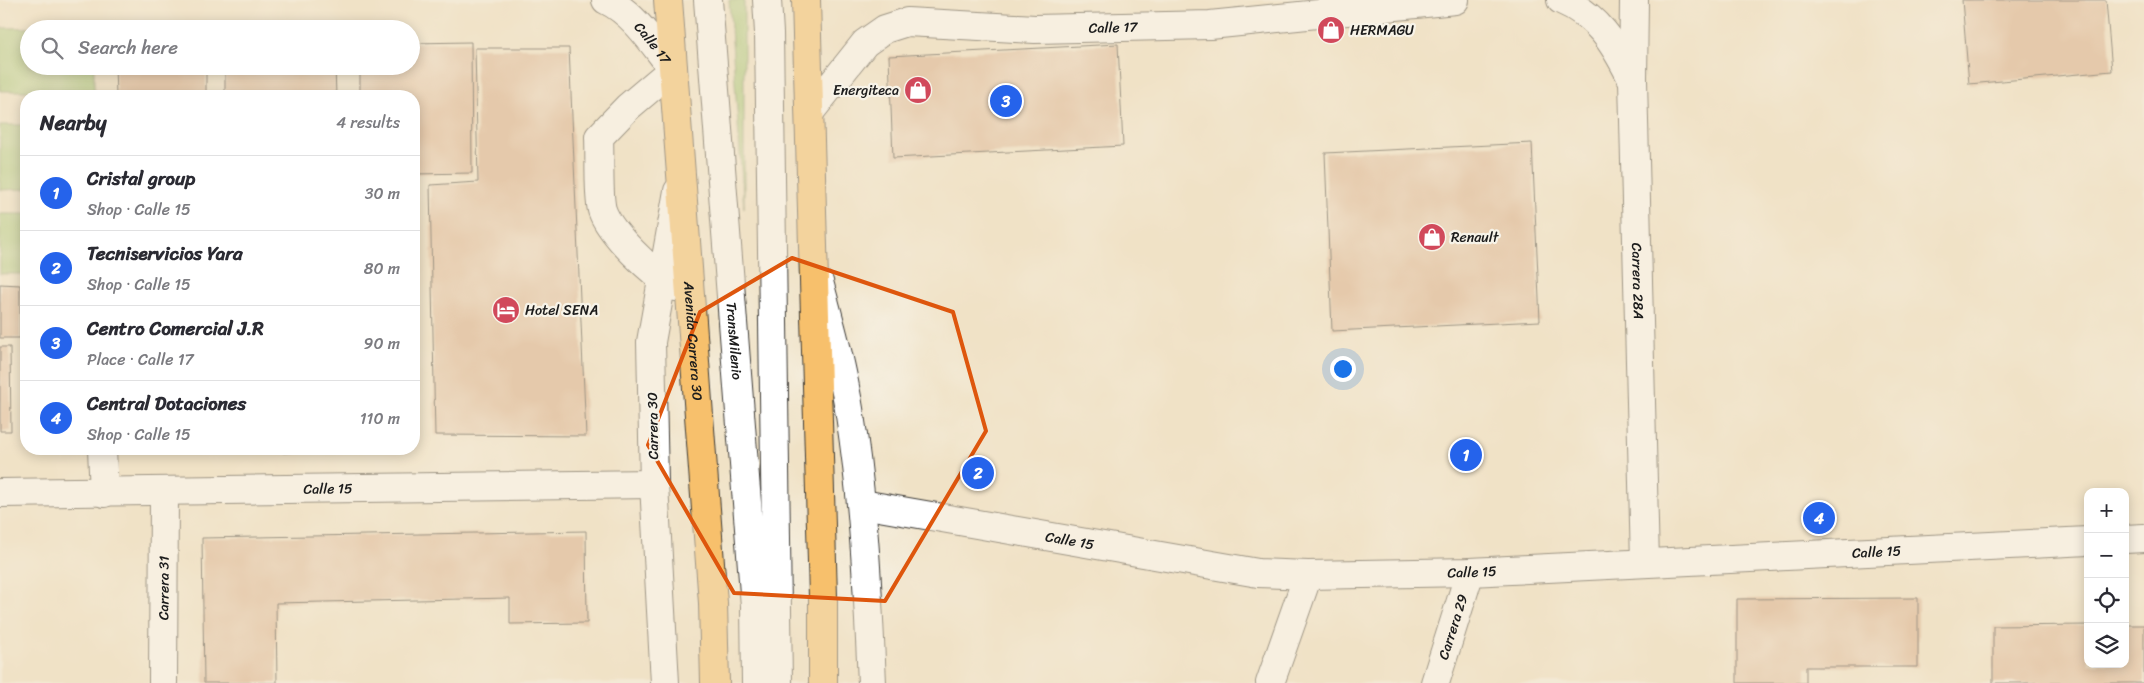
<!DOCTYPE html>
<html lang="en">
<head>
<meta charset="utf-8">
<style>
  :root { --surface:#fff; --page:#f2f2f3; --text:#2b2b33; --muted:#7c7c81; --line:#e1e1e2; --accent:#2563eb }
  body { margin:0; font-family:Sriracha,sans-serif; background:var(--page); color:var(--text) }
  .controls { position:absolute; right:15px; bottom:15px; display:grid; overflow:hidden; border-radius:10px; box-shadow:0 2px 12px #0003 }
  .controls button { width:45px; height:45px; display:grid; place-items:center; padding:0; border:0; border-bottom:1px solid var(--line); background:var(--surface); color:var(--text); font:25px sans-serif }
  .you { position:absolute; left:1342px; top:368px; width:18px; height:18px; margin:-12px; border:4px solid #fff; border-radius:50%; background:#1a73e8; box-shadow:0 0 0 8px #1a73e833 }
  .badge { display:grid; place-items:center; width:32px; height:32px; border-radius:50%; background:var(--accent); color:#fff; font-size:16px; font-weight:700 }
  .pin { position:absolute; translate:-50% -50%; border:2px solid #fff; box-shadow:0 1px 5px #0006 }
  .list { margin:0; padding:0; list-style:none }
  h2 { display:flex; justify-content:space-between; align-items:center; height:65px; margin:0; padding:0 20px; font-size:21px }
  h2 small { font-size:16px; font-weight:400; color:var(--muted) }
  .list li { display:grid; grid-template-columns:32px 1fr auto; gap:15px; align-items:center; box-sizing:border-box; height:75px; padding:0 20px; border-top:1px solid var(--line) }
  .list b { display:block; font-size:19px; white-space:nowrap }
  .list p { margin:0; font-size:16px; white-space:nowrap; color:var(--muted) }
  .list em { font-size:16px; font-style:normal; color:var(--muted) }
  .icon { flex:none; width:28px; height:28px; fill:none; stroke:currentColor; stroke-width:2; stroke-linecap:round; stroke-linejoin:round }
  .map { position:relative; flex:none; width:2144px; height:683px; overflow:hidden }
  .search { position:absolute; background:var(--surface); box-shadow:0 2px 12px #0003; left:20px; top:20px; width:400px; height:55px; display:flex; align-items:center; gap:12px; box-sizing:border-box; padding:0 18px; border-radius:28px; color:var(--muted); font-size:19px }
  .panel { position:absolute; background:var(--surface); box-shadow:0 2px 12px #0003; left:20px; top:90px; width:400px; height:365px; border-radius:20px }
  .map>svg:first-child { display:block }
  .green { fill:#9dc46f; stroke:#5c7046 }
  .building { fill:#d8ac8a }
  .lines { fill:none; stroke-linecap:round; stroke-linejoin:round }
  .minor-casing { stroke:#3c3a36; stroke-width:30 }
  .highway-casing { stroke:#3c3a36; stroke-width:30 }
  .minor { stroke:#fff; stroke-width:28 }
  .highway { stroke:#f7c06c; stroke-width:28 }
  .marked { fill:none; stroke:#de560d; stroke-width:4; stroke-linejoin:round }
  .labels { text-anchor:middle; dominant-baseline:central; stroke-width:4.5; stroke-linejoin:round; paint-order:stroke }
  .street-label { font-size:14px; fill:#1c1c1c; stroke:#f7f3e8 }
  .poi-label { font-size:14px; fill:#1c1c1c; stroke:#f7f3e8; text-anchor:start }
</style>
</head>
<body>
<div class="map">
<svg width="2144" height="683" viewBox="0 0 2144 683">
  <rect width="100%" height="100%" fill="#f7f3e8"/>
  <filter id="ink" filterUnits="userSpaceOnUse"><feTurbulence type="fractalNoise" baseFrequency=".02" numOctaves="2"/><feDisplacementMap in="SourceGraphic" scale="10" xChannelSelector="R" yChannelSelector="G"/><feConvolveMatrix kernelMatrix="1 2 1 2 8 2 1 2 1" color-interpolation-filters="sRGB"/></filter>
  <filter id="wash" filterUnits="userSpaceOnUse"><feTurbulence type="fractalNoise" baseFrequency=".0096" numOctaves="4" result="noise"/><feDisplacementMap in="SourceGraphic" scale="20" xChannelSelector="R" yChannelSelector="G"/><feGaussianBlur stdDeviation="1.12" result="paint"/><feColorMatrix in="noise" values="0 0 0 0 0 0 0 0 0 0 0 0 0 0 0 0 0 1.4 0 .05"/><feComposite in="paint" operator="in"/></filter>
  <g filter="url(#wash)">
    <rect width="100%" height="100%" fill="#f0e2c6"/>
    <!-- green -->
    <g class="green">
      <polygon points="729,0 744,0 744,209 730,14"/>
      <polygon points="94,27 29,29 29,66 94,66 94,91 0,91 0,28"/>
      <polygon points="0,125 26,125 26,189 0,190"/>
      <rect x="0" y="214" width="26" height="60"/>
    </g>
    <g id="blocks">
      <!-- building -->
      <g class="building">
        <polygon points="1962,0 2106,0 2112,71 1969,84"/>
        <polygon points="471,42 472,173 414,174 414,96 360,96 360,66 411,66 411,43"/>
        <polygon points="1118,44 1123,146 893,158 889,56"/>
        <polygon points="475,48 569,48 586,436 435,435 430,185 478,182"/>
        <polygon points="115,66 206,66 206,96 116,96"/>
        <polygon points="225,66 335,66 336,96 225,96"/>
        <polygon points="1532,143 1540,321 1332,331 1325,153"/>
        <polygon points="0,284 20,285 20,338 0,338"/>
        <polygon points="0,347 10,347 11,431 0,431"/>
        <polygon points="283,449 340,449 340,450 283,453"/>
        <polygon points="586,531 587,623 510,624 510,598 276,603 277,683 204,683 202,538"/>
        <polygon points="1918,598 1918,667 1806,667 1806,683 1737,683 1737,599"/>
        <polygon points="2088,625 2088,664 2125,664 2125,625 2144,625 2144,683 1993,683 1993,626"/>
      </g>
    </g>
  </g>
  <g filter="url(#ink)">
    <use href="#blocks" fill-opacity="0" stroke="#3c3a36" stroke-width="1"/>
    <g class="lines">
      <!-- minor casing -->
      <g class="minor-casing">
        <g id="minor">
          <path id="s1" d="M606,0C634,13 654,45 673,69L628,107L599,137C600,154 598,196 602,210C610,234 653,274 675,287"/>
          <path id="s2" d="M708,0L755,606L756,683"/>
          <polyline points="767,0 769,33 778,683"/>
          <path d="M1561,0C1597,15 1614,43 1631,77"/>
          <path id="s3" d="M1634,0L1633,80L1645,563"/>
          <path id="s4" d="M810,112L865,43L885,29L907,22L1035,29L1210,25L1455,0"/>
          <path d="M819,282C831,326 843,370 850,415C864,504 868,593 872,683"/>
          <polyline points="102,449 104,493"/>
          <path id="s5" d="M0,493L654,484"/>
          <path id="s6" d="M862,504L1258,573L1308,575L1470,572L2088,541"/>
          <polyline points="2125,539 2144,538"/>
          <path id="s7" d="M163,683L164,492"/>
          <polyline points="665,683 654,484 651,342 678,191"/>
          <polyline points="1270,683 1308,575"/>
          <path id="s8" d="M1435,683L1470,572"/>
        </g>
      </g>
      <!-- highway casing -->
      <g class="highway-casing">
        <g id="highway">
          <path id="s9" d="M668,0L713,603L715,683"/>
          <polyline points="806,0 823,597 823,683"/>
        </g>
      </g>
      <!-- minor -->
      <use href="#minor" class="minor"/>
      <!-- highway -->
      <use href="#highway" class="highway"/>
    </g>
  </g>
  <!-- marked area -->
  <path d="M0 0H2144V683H0ZM792,258L953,312L986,431L885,601L734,593L648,445L700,312Z" fill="#f0e2c6" fill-opacity=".55" fill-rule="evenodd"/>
  <path class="marked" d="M792,258L953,312L986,431L885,601L734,593L648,445L700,312Z"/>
  <!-- icons -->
  <defs>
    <g id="shop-disc" transform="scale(1.4375)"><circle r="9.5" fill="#d1495b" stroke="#f7f3e8"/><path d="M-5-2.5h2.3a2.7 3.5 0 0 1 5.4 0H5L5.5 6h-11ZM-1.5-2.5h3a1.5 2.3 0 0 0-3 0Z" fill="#fff"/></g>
    <g id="hotel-disc" transform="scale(1.4375)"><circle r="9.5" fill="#d1495b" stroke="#f7f3e8"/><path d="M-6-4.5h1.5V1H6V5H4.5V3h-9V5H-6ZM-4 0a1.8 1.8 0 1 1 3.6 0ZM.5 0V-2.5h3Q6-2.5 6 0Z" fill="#fff"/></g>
  </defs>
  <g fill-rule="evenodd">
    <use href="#shop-disc" x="1331" y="30"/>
    <use href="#shop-disc" x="918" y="90"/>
    <use href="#shop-disc" x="1432" y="237"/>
    <use href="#hotel-disc" x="506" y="310"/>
  </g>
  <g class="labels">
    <!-- street labels -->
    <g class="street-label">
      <text stroke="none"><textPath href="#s4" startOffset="342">Calle 17</textPath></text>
      <text stroke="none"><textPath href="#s1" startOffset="64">Calle 17</textPath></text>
      <text stroke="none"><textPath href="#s3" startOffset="281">Carrera 28A</textPath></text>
      <text stroke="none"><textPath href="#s9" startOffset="342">Avenida Carrera 30</textPath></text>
      <text stroke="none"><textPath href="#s2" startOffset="342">TransMilenio</textPath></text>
      <text transform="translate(653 426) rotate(-91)">Carrera 30</text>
      <text stroke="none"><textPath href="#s5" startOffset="328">Calle 15</textPath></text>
      <text stroke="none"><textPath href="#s6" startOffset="211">Calle 15</textPath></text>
      <text stroke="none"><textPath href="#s6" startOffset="1021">Calle 15</textPath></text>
      <text stroke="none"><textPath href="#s6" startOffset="616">Calle 15</textPath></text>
      <text stroke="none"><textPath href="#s7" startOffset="95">Carrera 31</textPath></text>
      <text stroke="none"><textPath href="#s8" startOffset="59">Carrera 29</textPath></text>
    </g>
    <!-- poi labels -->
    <g class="poi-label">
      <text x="1350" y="30">HERMAGU</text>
      <text x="899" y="90" text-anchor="end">Energiteca</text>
      <text x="1451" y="237">Renault</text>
      <text x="525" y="310">Hotel SENA</text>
    </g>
  </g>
</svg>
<div class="controls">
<button>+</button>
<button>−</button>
<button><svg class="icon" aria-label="locate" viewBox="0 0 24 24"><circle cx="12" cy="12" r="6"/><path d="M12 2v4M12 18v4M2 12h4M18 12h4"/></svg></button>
<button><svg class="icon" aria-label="layers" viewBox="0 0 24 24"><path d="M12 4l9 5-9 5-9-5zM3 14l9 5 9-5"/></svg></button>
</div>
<div class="you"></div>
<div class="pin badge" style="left:1466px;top:455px">1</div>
<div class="pin badge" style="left:978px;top:473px">2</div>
<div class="pin badge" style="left:1006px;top:101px">3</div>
<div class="pin badge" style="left:1819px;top:518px">4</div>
<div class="search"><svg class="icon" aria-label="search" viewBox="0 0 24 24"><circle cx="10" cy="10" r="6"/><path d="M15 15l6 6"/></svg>Search here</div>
<section class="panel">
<h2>Nearby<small>4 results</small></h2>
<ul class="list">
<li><span class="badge">1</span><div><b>Cristal group</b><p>Shop · Calle 15</p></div><em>30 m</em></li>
<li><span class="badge">2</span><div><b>Tecniservicios Yara</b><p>Shop · Calle 15</p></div><em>80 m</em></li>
<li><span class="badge">3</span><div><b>Centro Comercial J.R</b><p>Place · Calle 17</p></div><em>90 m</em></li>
<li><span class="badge">4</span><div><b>Central Dotaciones</b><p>Shop · Calle 15</p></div><em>110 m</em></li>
</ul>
</section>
</div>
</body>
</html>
